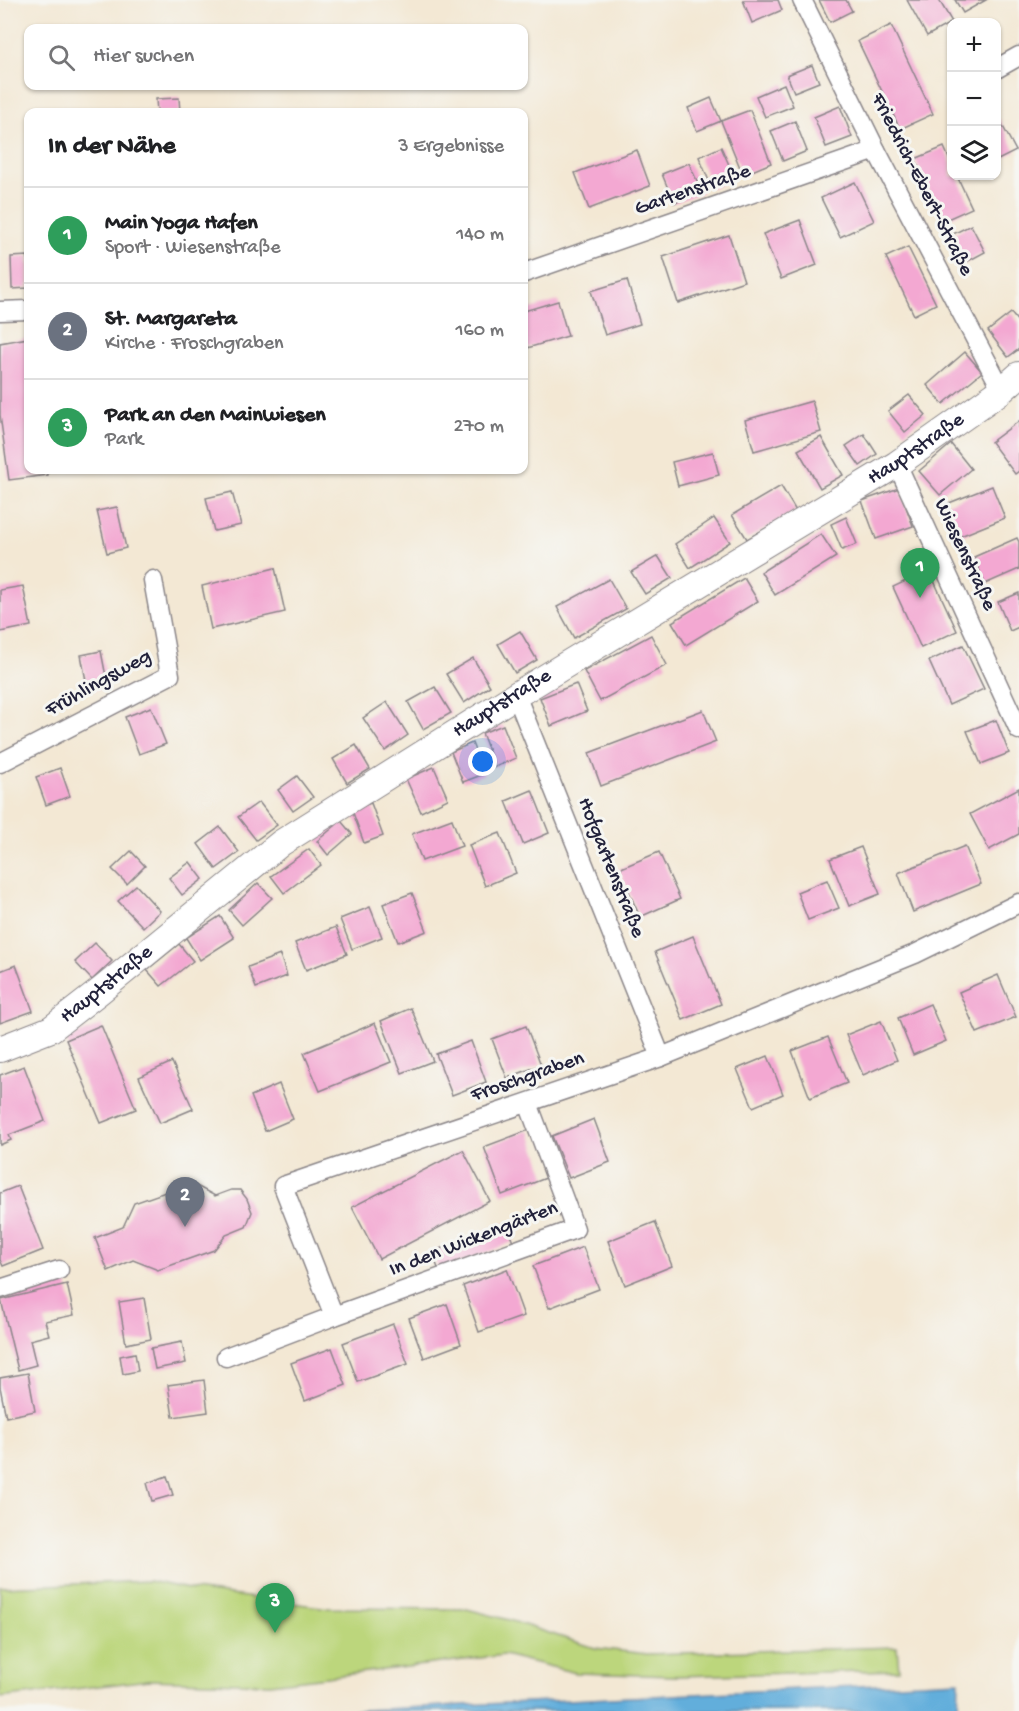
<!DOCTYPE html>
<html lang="de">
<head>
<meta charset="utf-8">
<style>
  :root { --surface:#fff; --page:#f2f2f2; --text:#202124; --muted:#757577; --line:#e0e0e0; --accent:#2563eb }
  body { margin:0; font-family:"Gochi Hand",sans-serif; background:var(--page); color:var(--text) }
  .controls { position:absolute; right:18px; top:18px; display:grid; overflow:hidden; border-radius:12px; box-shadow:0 2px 4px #0004 }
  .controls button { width:54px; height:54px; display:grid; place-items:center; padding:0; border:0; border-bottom:2px solid var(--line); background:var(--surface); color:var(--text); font:30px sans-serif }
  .you { position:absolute; left:483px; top:762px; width:21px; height:21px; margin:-15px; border:4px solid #fff; border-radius:50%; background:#1a73e8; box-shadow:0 0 0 9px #1a73e833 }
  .badge { display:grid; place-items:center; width:39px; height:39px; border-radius:50%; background:var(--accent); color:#fff; font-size:20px; font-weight:700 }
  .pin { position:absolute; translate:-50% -50px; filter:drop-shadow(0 2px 3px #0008) }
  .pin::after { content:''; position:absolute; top:32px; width:21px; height:18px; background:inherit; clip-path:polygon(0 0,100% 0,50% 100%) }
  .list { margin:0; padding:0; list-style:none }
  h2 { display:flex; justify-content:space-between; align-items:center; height:78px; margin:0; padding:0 24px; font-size:26px }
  h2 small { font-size:20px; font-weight:400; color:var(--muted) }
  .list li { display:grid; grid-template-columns:39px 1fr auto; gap:18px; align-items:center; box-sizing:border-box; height:96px; padding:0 24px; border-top:2px solid var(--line) }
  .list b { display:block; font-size:22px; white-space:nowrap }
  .list p { margin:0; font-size:20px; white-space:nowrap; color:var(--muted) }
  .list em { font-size:20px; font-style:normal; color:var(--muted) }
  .icon { flex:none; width:33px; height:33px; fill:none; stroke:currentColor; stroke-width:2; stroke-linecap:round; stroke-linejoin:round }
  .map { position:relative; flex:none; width:1019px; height:1711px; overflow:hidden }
  .search { position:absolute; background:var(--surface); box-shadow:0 2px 4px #0004; left:24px; top:24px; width:504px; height:66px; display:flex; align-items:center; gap:15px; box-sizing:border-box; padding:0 21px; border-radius:12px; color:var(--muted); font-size:22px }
  .panel { position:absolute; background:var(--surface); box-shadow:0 2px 4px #0004; left:24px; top:108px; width:504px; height:366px; border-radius:12px }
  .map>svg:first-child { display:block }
  .green { fill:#bcd67b; stroke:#6f7c5b; stroke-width:1.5 }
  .water { fill:#62aedb; stroke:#42688b; stroke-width:1.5 }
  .building { fill:#f3a8d2 }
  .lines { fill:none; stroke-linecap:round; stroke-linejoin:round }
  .street-casing { stroke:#8a8588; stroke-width:21 }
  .secondary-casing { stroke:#8a8588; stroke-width:28 }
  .street { stroke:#fff; stroke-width:18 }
  .secondary { stroke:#fff; stroke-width:26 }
  .labels { text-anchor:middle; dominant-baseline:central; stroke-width:6; stroke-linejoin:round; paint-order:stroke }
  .street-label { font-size:21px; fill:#22223b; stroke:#f6f6f2 }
</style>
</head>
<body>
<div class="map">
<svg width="1019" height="1711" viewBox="0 0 1019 1711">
  <rect width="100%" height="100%" fill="#f6f6f2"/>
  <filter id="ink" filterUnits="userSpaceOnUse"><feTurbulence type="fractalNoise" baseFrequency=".0167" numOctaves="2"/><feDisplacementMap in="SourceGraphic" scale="12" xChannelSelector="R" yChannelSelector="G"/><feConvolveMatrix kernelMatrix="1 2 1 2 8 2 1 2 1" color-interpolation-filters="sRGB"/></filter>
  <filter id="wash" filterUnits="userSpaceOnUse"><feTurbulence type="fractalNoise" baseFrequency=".008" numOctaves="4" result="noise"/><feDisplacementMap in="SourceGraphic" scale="24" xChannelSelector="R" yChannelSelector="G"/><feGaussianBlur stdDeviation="1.35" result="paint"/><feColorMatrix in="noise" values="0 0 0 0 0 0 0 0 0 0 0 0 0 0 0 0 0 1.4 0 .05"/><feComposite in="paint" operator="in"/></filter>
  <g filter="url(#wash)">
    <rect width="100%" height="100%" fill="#f3e8d4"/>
    <!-- green -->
    <polygon class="green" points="149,1581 193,1590 329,1608 467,1609 509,1620 595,1648 647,1654 897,1647 899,1670 676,1676 576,1673 504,1655 270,1684 149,1680 0,1698 0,1587"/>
    <!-- water -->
    <polygon class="water" points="959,1681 958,1711 342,1711"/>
    <g id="blocks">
      <!-- building -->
      <g class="building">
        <polygon points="743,0 778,0 782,10 752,23"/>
        <polygon points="819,0 846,0 852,11 830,22"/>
        <polygon points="907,0 939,0 952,22 927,36"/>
        <polygon points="955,0 986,0 963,13"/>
        <polygon points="891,25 933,114 900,129 858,41"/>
        <polygon points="812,65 819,82 794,92 787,75"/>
        <polygon points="784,84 793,106 765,117 756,96"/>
        <polygon points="179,98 180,112 157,112 156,99"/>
        <polygon points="711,98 721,121 697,131 688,108"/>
        <polygon points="840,106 852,137 826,147 814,117"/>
        <polygon points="750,110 771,163 743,175 721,121"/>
        <polygon points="999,119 1016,151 996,161 996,120"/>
        <polygon points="795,121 807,151 783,161 771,131"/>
        <polygon points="721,147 735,178 712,188 699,157"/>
        <polygon points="944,147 951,163 951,176 957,176 972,208 943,221 915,159"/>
        <polygon points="637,150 650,186 589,209 575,173"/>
        <polygon points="689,163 702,192 674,203 662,174"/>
        <polygon points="855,182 874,221 840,237 821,198"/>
        <polygon points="800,220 817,265 781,279 763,234"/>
        <polygon points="971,225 985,252 961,265 947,237"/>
        <polygon points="729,235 744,281 678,303 663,257"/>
        <polygon points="908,247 936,304 914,315 886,257"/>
        <polygon points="28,256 28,288 12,289 11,257"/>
        <polygon points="627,280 640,324 605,335 591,291"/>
        <polygon points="558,301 568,336 524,349 524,311"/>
        <polygon points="1011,313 1019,323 1019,349 1008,357 988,331"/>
        <polygon points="28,338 28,470 47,470 48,475 9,480 0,415 0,343"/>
        <polygon points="965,352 982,372 943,404 927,385"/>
        <polygon points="909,395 926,415 905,432 888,411"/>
        <polygon points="812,401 821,432 754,451 745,420"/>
        <polygon points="1019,421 1019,471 1015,474 991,442"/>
        <polygon points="864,434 877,454 860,466 846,446"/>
        <polygon points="821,437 843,475 820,488 798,450"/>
        <polygon points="951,444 971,469 940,495 919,471"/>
        <polygon points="713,452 719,475 678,486 672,462"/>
        <polygon points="781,486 796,511 747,539 732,515"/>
        <polygon points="992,486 1005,518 958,537 944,505"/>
        <polygon points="899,488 913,526 876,539 862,501"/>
        <polygon points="232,492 241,525 214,531 206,498"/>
        <polygon points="117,507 126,548 107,553 97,511"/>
        <polygon points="846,517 857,544 842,550 831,524"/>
        <polygon points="714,518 730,542 690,568 675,544"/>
        <polygon points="821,534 836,557 775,595 761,572"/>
        <polygon points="1017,538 1019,542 1019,569 985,584 974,557"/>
        <polygon points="658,556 672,578 645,594 631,572"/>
        <polygon points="275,568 285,612 211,629 202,586"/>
        <polygon points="929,570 957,631 921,648 893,587"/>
        <polygon points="744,578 758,601 686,645 672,622"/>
        <polygon points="609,579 626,609 574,638 557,607"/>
        <polygon points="23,586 31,626 0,632 0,590"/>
        <polygon points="1019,593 1019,627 1010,631 998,602"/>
        <polygon points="520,631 537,660 515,673 498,644"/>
        <polygon points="651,635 667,665 600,701 584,671"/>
        <polygon points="963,645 984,689 949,705 929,661"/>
        <polygon points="101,651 108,687 88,691 81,655"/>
        <polygon points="473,658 490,686 464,703 446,674"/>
        <polygon points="576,684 587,711 551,726 540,698"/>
        <polygon points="435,687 451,713 423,729 408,702"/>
        <polygon points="387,702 408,735 385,751 363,718"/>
        <polygon points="151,707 166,744 139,754 125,717"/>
        <polygon points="703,710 716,742 601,786 589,753"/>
        <polygon points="996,720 1009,753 981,764 967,731"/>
        <polygon points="503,725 516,758 495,767 482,733"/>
        <polygon points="472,743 484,774 463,782 451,752"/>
        <polygon points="356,745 370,769 347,783 333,759"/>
        <polygon points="434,767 448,799 421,812 406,779"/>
        <polygon points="60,768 70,796 46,805 36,777"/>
        <polygon points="297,776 313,797 293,811 278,790"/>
        <polygon points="1019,788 1019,834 989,850 970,814"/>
        <polygon points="532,790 549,833 523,844 506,801"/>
        <polygon points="259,802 277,825 256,840 238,817"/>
        <polygon points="371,803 383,836 364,843 352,810"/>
        <polygon points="452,819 462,846 422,861 412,834"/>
        <polygon points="341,821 352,834 328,855 317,841"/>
        <polygon points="220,827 239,852 216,869 198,844"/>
        <polygon points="500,833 516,873 485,886 469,845"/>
        <polygon points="965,846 981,884 913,912 898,873"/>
        <polygon points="861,847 880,894 849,906 830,859"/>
        <polygon points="309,849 321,865 284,893 271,876"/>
        <polygon points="131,851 145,866 127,884 112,869"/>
        <polygon points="659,852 680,899 640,917 619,869"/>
        <polygon points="190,862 203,879 182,895 169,878"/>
        <polygon points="827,880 839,908 808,920 797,892"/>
        <polygon points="258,883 272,898 242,925 229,910"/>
        <polygon points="136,885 160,911 143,927 118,901"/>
        <polygon points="412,893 427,931 398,942 383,904"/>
        <polygon points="370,907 382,937 352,949 340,919"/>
        <polygon points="220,916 234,938 200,960 186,938"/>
        <polygon points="336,927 347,954 306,970 295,943"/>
        <polygon points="693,936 721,1004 683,1020 655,952"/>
        <polygon points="95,943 112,961 92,980 75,962"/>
        <polygon points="179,944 193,961 161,986 147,970"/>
        <polygon points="280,955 287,976 256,988 248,967"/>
        <polygon points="16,965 33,1011 0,1023 0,971"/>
        <polygon points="998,975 1016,1017 977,1033 959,992"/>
        <polygon points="930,1004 946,1041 913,1055 898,1018"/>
        <polygon points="411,1008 433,1061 402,1073 381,1021"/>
        <polygon points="881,1021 897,1060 863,1075 846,1035"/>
        <polygon points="375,1023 391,1062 320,1091 304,1053"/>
        <polygon points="101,1025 136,1109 101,1123 66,1040"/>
        <polygon points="526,1026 541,1065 507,1078 492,1039"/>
        <polygon points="828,1037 847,1083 810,1098 792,1051"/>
        <polygon points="471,1041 486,1082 452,1095 436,1054"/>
        <polygon points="768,1056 783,1094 753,1107 737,1069"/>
        <polygon points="172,1062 193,1109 160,1123 139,1077"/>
        <polygon points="24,1066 45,1121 9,1135 11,1140 0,1145 0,1075"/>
        <polygon points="279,1084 293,1119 265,1131 251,1096"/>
        <polygon points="594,1119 610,1162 569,1178 552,1136"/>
        <polygon points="529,1130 546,1178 502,1195 484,1147"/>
        <polygon points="463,1150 490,1201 379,1259 352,1207"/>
        <polygon points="191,1183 215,1196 231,1190 240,1190 247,1199 252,1212 246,1227 226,1235 214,1250 158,1270 133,1260 108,1271 95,1238 123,1227 134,1203"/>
        <polygon points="18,1186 43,1250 3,1266 0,1260 0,1193"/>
        <polygon points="655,1222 672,1266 625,1285 608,1241"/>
        <polygon points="505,1223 513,1242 439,1271 432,1252"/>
        <polygon points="583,1247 599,1289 549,1308 533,1266"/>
        <polygon points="507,1269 524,1316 479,1332 463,1286"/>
        <polygon points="67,1284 74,1315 45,1321 49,1335 30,1340 36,1365 18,1370 1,1300"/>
        <polygon points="144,1298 151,1339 126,1344 119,1302"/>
        <polygon points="447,1304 461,1344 424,1358 409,1318"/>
        <polygon points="393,1324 408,1364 358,1382 343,1343"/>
        <polygon points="182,1342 186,1363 155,1369 151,1348"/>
        <polygon points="332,1348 346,1385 305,1401 291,1363"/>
        <polygon points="135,1353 138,1371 123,1374 120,1356"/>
        <polygon points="28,1373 35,1411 6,1417 0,1387 0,1378"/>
        <polygon points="204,1380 208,1412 173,1417 168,1385"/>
        <polygon points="167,1476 173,1495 152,1501 147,1483"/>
      </g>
    </g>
  </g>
  <g filter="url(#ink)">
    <use href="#blocks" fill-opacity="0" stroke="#8a8588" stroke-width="1.5"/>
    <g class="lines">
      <!-- street casing -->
      <g class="street-casing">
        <g id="street">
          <polyline points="802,0 876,150 1002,390"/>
          <polyline points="996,69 1019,56"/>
          <polyline points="524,273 876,150"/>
          <polyline points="0,311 28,310"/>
          <polyline points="897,464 1019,730"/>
          <polyline points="516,695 661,1057"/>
          <polyline points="0,763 170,675 153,580"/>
          <polyline points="0,1289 59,1270"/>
          <polyline points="334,1316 575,1229 528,1103"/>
          <polyline points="226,1357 334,1316 283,1186 661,1057 915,954 1019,903"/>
        </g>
      </g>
      <!-- secondary casing -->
      <g class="secondary-casing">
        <g id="secondary">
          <path id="s1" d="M0,1049L51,1029L100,991L281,843L516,695L897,464L1002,390L1019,375"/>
        </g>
      </g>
      <!-- street -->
      <use href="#street" class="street"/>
      <!-- secondary -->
      <use href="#secondary" class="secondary"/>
    </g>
  </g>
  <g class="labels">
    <!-- street labels -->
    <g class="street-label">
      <text transform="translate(921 185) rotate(63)">Friedrich-Ebert-Straße</text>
      <text transform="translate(693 191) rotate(-19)">Gartenstraße</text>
      <text stroke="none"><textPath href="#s1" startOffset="1098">Hauptstraße</textPath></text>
      <text transform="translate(964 555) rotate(65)">Wiesenstraße</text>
      <text transform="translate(99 684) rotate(-29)">Frühlingsweg</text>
      <text stroke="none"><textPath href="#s1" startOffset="612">Hauptstraße</textPath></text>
      <text transform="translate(610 868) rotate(68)">Hofgartenstraße</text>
      <text stroke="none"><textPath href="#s1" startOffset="126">Hauptstraße</textPath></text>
      <text transform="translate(528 1078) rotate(-19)">Froschgraben</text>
      <text transform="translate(474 1240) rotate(-21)">In den Wickengärten</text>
    </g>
  </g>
</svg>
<div class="controls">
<button>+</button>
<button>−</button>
<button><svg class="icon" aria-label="layers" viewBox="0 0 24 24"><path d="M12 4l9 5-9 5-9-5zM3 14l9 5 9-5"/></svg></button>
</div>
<div class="you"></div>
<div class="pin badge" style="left:920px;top:598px;background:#2e9e5b">1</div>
<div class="pin badge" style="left:185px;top:1227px;background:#6b7280">2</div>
<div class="pin badge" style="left:275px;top:1633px;background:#2e9e5b">3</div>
<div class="search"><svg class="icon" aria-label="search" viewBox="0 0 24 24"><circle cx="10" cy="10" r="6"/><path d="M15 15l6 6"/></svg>Hier suchen</div>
<section class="panel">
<h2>In der Nähe<small>3 Ergebnisse</small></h2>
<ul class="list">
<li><span class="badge" style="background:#2e9e5b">1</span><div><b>Main Yoga Hafen</b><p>Sport · Wiesenstraße</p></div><em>140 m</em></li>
<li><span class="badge" style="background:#6b7280">2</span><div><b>St. Margareta</b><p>Kirche · Froschgraben</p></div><em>160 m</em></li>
<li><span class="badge" style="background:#2e9e5b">3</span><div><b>Park an den Mainwiesen</b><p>Park</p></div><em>270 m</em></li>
</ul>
</section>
</div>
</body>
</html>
